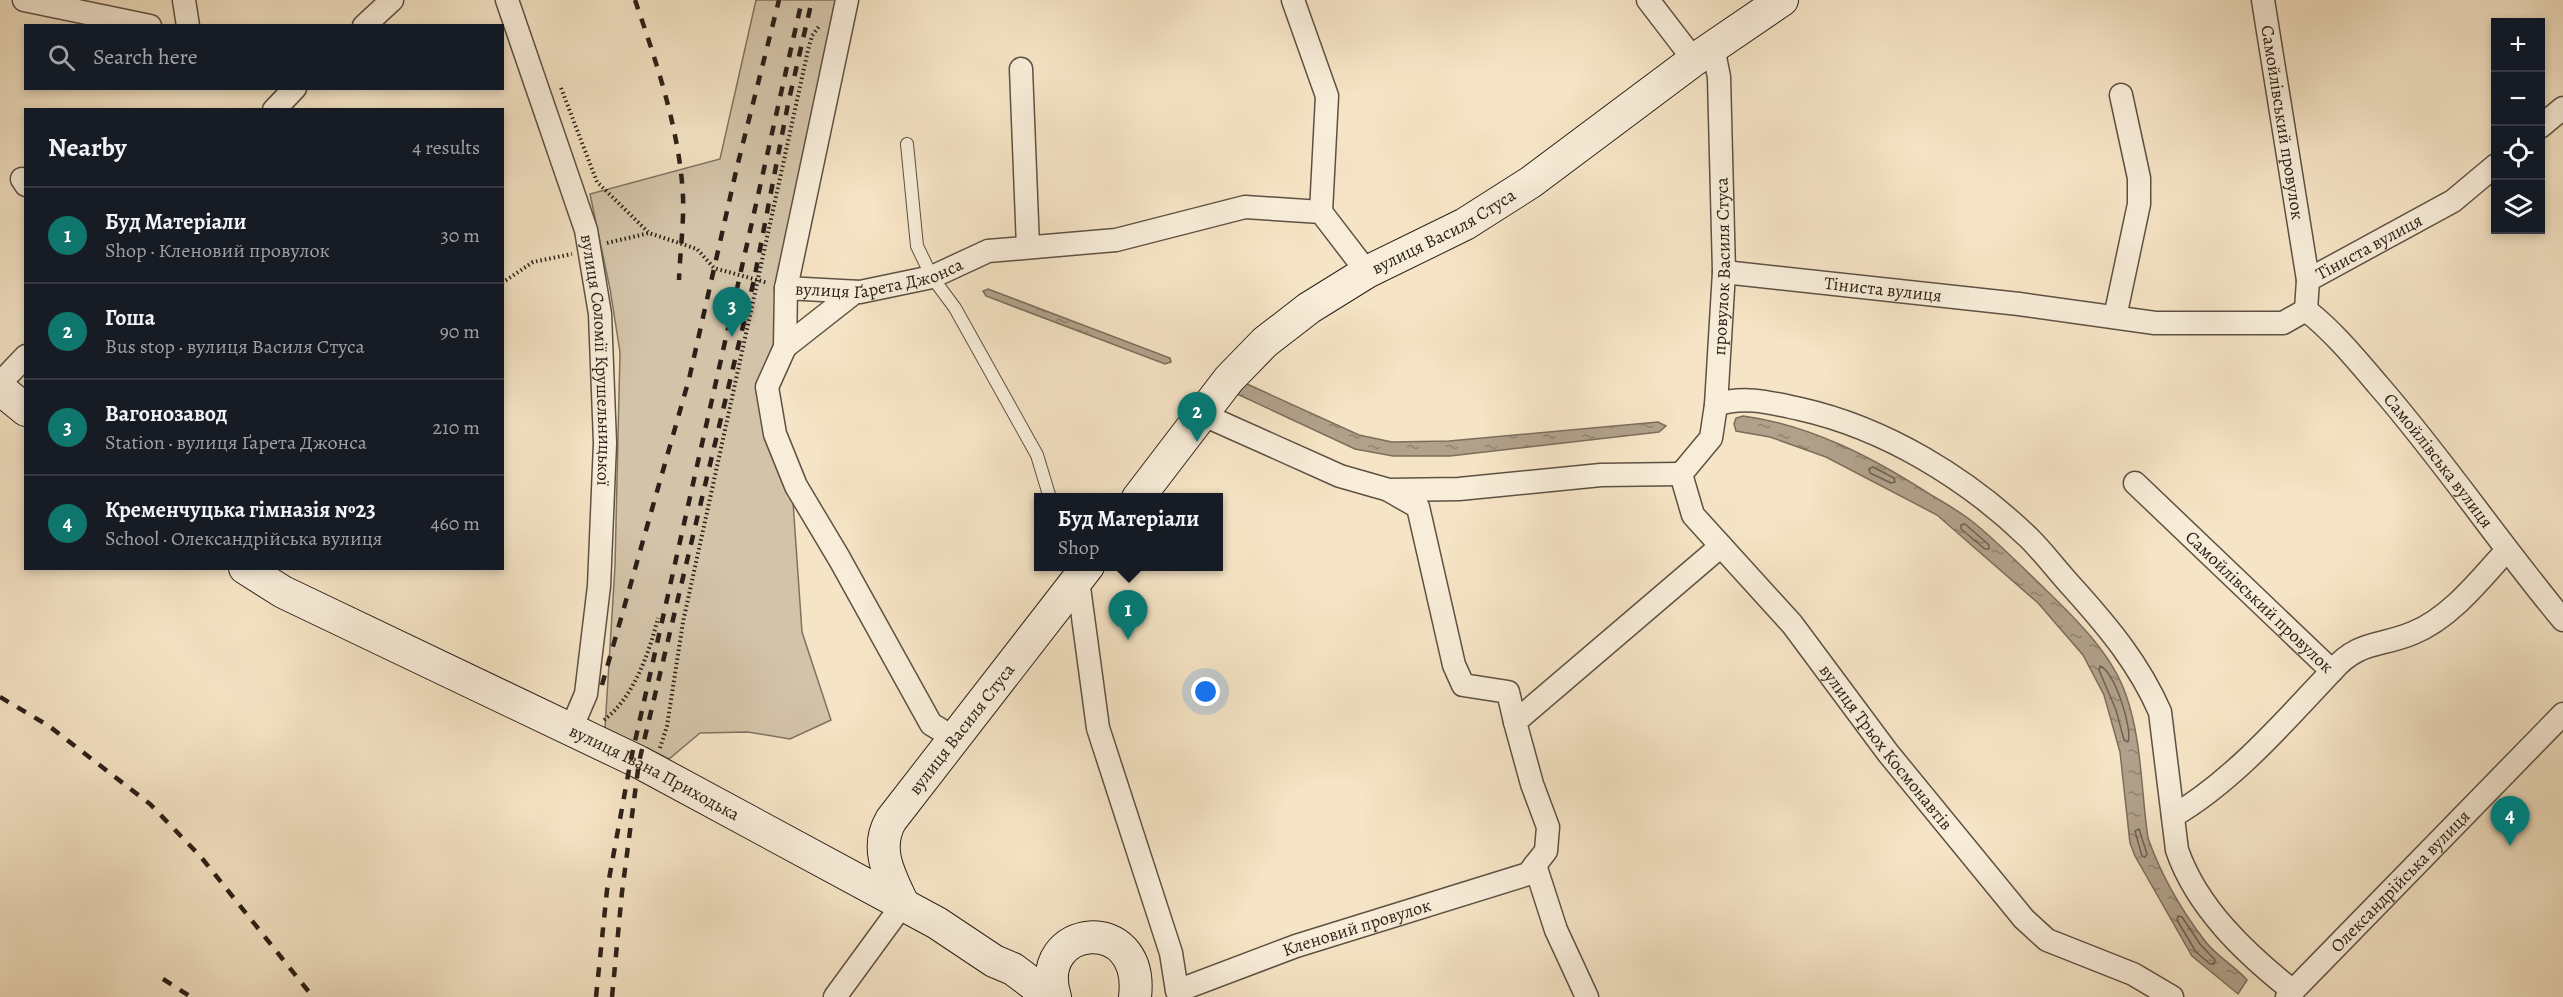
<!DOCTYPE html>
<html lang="en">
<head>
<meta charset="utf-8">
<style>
  :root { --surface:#171b24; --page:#242831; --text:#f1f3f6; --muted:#9ea1a6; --line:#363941; --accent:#0f766e }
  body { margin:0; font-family:Alegreya,serif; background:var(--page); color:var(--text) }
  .controls { position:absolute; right:18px; top:18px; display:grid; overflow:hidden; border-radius:0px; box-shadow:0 3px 9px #0003 }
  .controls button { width:54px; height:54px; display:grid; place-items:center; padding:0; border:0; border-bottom:2px solid var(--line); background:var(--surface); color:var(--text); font:30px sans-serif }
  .you { position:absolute; left:1206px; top:692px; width:21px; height:21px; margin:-15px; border:4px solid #fff; border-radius:50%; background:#1a73e8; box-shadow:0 0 0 9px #1a73e833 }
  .badge { display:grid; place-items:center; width:39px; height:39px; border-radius:50%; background:var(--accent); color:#fff; font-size:20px; font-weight:700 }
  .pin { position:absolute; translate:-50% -50px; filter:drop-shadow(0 2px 3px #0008) }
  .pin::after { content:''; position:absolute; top:32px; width:21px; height:18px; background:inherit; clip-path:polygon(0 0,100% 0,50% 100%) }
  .popup { position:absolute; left:1034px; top:493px; width:189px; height:78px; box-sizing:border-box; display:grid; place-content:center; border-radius:0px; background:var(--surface); filter:drop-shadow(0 2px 4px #0005); font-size:20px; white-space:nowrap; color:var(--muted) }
  .popup b { font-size:22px; color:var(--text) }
  .popup::after { content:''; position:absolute; left:50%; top:100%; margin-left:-12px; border:12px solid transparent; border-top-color:var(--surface) }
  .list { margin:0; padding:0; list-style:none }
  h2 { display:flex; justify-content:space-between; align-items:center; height:78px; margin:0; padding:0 24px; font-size:26px }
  h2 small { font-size:20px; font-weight:400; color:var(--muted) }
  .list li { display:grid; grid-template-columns:39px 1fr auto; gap:18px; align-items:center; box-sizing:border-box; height:96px; padding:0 24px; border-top:2px solid var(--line) }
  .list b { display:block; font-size:22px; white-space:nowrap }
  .list p { margin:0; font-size:20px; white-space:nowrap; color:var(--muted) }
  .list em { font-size:20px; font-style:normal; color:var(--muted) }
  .icon { flex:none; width:33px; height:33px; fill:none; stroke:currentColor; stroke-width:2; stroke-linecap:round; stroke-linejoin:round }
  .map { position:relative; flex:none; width:2563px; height:997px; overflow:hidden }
  .search { position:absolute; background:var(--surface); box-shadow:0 3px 9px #0003; left:24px; top:24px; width:480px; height:66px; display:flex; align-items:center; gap:15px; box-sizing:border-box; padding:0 21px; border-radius:0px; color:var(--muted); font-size:22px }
  .panel { position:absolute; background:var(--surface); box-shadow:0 3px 9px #0003; left:24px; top:108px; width:480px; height:462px; border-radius:0px }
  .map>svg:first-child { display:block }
  .grass { fill:#d3c3a8; stroke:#807260; stroke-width:1.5 }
  .water { fill:url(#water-ripples); stroke:#7c6d5c; stroke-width:1.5 }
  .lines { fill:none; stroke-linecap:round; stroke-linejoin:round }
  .shore { stroke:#6e6051; stroke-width:1.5 }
  .lane-casing { stroke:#5e5143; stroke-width:14 }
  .street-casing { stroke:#5e5143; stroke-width:25 }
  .secondary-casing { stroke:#2c2018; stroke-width:34 }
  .path { stroke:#2c2018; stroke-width:4; stroke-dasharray:1.5 3; stroke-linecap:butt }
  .lane { stroke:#f8edd9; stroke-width:12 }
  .street { stroke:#f8edd9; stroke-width:22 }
  .secondary { stroke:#f8edd9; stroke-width:32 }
  .rail { stroke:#2c2018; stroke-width:4.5; stroke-dasharray:10 10; stroke-linecap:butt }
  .labels { text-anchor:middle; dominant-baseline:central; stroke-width:6; stroke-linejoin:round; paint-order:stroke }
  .street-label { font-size:18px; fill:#2c2018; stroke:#f8edd9 }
</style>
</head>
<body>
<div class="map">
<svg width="2563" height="997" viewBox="0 0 2563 997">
  <defs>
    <pattern id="water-ripples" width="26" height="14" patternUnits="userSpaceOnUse" patternTransform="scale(1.5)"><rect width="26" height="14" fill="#b1a18a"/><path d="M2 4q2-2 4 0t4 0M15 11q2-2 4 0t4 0" fill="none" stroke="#908370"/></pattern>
  </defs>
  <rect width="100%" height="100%" fill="#f5e4c5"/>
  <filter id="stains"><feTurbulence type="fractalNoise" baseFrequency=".00333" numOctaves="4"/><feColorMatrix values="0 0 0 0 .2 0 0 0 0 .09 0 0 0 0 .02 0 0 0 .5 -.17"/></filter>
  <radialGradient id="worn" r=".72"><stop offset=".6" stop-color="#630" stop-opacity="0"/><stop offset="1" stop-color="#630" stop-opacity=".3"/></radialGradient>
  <!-- grass -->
  <polygon class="grass" points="756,0 840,0 779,349 759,388 793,502 802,632 831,720 790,739 748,732 700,733 669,759 605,728 615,566 620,352 610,289 590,194 720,159"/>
  <!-- water -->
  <g class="water">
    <polygon points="988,289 1170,358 1171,362 1165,364 986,296 983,291"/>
    <polygon points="1247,384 1359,435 1392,442 1449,441 1658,422 1666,426 1659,432 1450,456 1393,456 1355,449 1235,393 1236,387"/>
    <path d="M1743,416C1811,425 1874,458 1931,495C1945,503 1960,512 1973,522C1999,543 2022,567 2046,590C2076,619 2112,654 2126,695C2142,740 2141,791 2148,838C2161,875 2182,911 2205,941C2217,957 2235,966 2247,980L2238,994L2192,956L2135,856L2130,843L2120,752L2104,695L2083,655L2038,603L1937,515L1826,457L1770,437L1736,431L1734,424L1736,418Z"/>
  </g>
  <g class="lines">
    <!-- shore -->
    <g class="shore">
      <polygon points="1873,467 1894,478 1895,482 1891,483 1870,473 1869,469"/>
      <polygon points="1965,524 1989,545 1989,549 1985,549 1961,529 1961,525"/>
      <path d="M2100,666C2114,670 2133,729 2128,742L2124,740L2116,710L2099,670Z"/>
      <polygon points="2139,829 2147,854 2145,857 2142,856 2135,831"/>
      <polygon points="2178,916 2182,917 2200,944 2215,960 2214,964 2210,964 2196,952 2177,920"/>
    </g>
    <!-- lane casing -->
    <g class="lane-casing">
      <polyline id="lane" points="907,144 917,246 932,277 955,308 1037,455 1050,498"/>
    </g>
    <!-- street casing -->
    <g class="street-casing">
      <g id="street">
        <polyline points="24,0 150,26"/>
        <polyline points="184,0 188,26"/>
        <path id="s1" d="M507,0L586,230L600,314L605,443L599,586L586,694L571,729"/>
        <polyline points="1293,0 1327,96 1321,212"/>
        <polyline points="1648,0 1694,60"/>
        <path id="s2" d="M2263,0L2308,280"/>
        <polyline points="364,26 392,0"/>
        <polyline points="1021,69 1028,247"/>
        <polyline points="274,110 295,88"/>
        <polyline points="2540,127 2563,108"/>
        <polyline points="22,179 26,185"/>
        <path id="s3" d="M1724,272L2019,304L2155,323H2283L2306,310L2308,280L2453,201L2496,165"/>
        <polyline points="786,288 847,0"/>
        <path id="s4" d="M2306,310C2334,332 2356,359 2379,386C2444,461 2499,543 2563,620"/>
        <polyline points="2115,317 2139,204 2139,178 2121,95"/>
        <polyline points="785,347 855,292"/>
        <polyline points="0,383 26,356"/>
        <path d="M1716,405C1744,395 1772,403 1800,409C1885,428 1967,478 2029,538C2045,554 2059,573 2074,589C2109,628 2139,664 2160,712L2177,850C2197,908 2246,954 2293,991"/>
        <polyline points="1206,409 1215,420 1340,476 1389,490 1459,489 1601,475 1681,474"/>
        <path id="s5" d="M1681,474L1693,515L1792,624L1888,753L2024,919L2047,940L2133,974L2172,997"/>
        <path id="s6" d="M1681,474L1711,438L1716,405L1724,272L1719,77L1713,47"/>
        <path id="s7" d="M2135,483L2332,671C2359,640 2380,647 2413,633C2450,618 2480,580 2506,551"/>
        <polyline points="1390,491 1418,507 1454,665 1463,685 1508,692 1515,722"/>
        <path id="s8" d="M1078,580L1098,728L1171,953L1177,991L1296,946L1528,874L1546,851L1548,827L1532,784L1515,722L1721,546"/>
        <path id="s9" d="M954,738L931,724L839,558L796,486L775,434L767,387L785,347L786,288L860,292L932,277L988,251L1116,240L1245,207L1321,212L1367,272"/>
        <path d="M2173,816C2232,782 2285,721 2332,671"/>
        <polyline points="1535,865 1556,930 1587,997"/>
        <polyline points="835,997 903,904"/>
        <path id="s10" d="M2287,997L2563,714"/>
      </g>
    </g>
    <!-- secondary casing -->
    <g class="secondary-casing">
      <g id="secondary">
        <polyline points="0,389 26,410"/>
        <path id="s11" d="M1138,498L1229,379L1265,342L1309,308L1367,272L1465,224L1531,182L1694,60L1782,0"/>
        <path id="s12" d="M245,568L283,592L639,762L937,923L994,961L1013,969L1050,997"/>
        <path id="s13" d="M903,904C890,876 874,849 891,820L1088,566"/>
        <path d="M1055,997C1032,924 1145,911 1135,997"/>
      </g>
    </g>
    <!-- path -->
    <g class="path">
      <polyline points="561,88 597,182 648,232"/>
      <polyline points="607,243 649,233 697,249 714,268 768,283"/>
      <polyline points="502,283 533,262 572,254"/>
      <path d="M604,720C634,697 649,653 658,618"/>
      <polyline points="660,748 667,726 683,622 808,50 812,36 820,25"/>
    </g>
    <!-- lane -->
    <use href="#lane" class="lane"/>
    <!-- street -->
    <use href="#street" class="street"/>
    <!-- secondary -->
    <use href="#secondary" class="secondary"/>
    <!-- rail -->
    <g class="rail">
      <path d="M635,0C656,61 680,131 683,197C684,224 680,252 679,280"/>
      <polyline points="602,685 689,379 737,167 779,0"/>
      <polyline points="0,697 49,726 150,804 201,857 313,997"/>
      <polyline points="163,979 191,997"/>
      <polyline points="596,997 607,890 631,759 802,0"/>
      <polyline points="612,997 622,892 639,762 754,280 788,104 812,0"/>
    </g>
  </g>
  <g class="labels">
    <!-- street labels -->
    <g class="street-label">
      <text stroke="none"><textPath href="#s2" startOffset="124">Самойлівський провулок</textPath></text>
      <text stroke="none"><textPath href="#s11" startOffset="412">вулиця Василя Стуса</textPath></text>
      <text stroke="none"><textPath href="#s3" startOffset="688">Тіниста вулиця</textPath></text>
      <text stroke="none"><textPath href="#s6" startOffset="219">провулок Василя Стуса</textPath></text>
      <text stroke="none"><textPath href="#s9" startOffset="602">вулиця Ґарета Джонса</textPath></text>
      <text stroke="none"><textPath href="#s3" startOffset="160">Тіниста вулиця</textPath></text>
      <text stroke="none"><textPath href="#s1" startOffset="374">вулиця Соломії Крушельницької</textPath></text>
      <text stroke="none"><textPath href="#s4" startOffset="201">Самойлівська вулиця</textPath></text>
      <text stroke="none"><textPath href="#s7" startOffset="172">Самойлівський провулок</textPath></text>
      <text stroke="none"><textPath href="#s13" startOffset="204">вулиця Василя Стуса</textPath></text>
      <text stroke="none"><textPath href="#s5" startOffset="345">вулиця Трьох Космонавтів</textPath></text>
      <text stroke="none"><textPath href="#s12" startOffset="458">вулиця Івана Приходька</textPath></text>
      <text stroke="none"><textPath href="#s10" startOffset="162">Олександрійська вулиця</textPath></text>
      <text stroke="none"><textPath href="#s8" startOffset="615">Кленовий провулок</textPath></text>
    </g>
  </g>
  <rect width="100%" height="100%" filter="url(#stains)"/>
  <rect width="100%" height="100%" fill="url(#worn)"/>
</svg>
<div class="controls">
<button>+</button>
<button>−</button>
<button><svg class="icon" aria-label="locate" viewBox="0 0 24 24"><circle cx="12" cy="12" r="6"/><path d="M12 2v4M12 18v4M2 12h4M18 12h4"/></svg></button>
<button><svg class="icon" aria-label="layers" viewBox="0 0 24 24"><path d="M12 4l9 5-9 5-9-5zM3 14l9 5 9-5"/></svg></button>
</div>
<div class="you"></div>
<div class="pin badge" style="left:1128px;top:640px">1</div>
<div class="popup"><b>Буд Матерiали</b>Shop</div>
<div class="pin badge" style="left:1197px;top:442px">2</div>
<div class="pin badge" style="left:732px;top:337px">3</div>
<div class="pin badge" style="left:2510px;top:846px">4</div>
<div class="search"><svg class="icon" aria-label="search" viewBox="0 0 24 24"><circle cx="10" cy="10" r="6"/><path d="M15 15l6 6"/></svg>Search here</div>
<section class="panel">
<h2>Nearby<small>4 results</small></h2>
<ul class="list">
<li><span class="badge">1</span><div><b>Буд Матерiали</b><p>Shop · Кленовий провулок</p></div><em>30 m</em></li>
<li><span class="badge">2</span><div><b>Гоша</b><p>Bus stop · вулиця Василя Стуса</p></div><em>90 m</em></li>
<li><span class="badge">3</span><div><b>Вагонозавод</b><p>Station · вулиця Ґарета Джонса</p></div><em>210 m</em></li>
<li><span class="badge">4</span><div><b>Кременчуцька гімназія №23</b><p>School · Олександрійська вулиця</p></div><em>460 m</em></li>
</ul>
</section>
</div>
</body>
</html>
